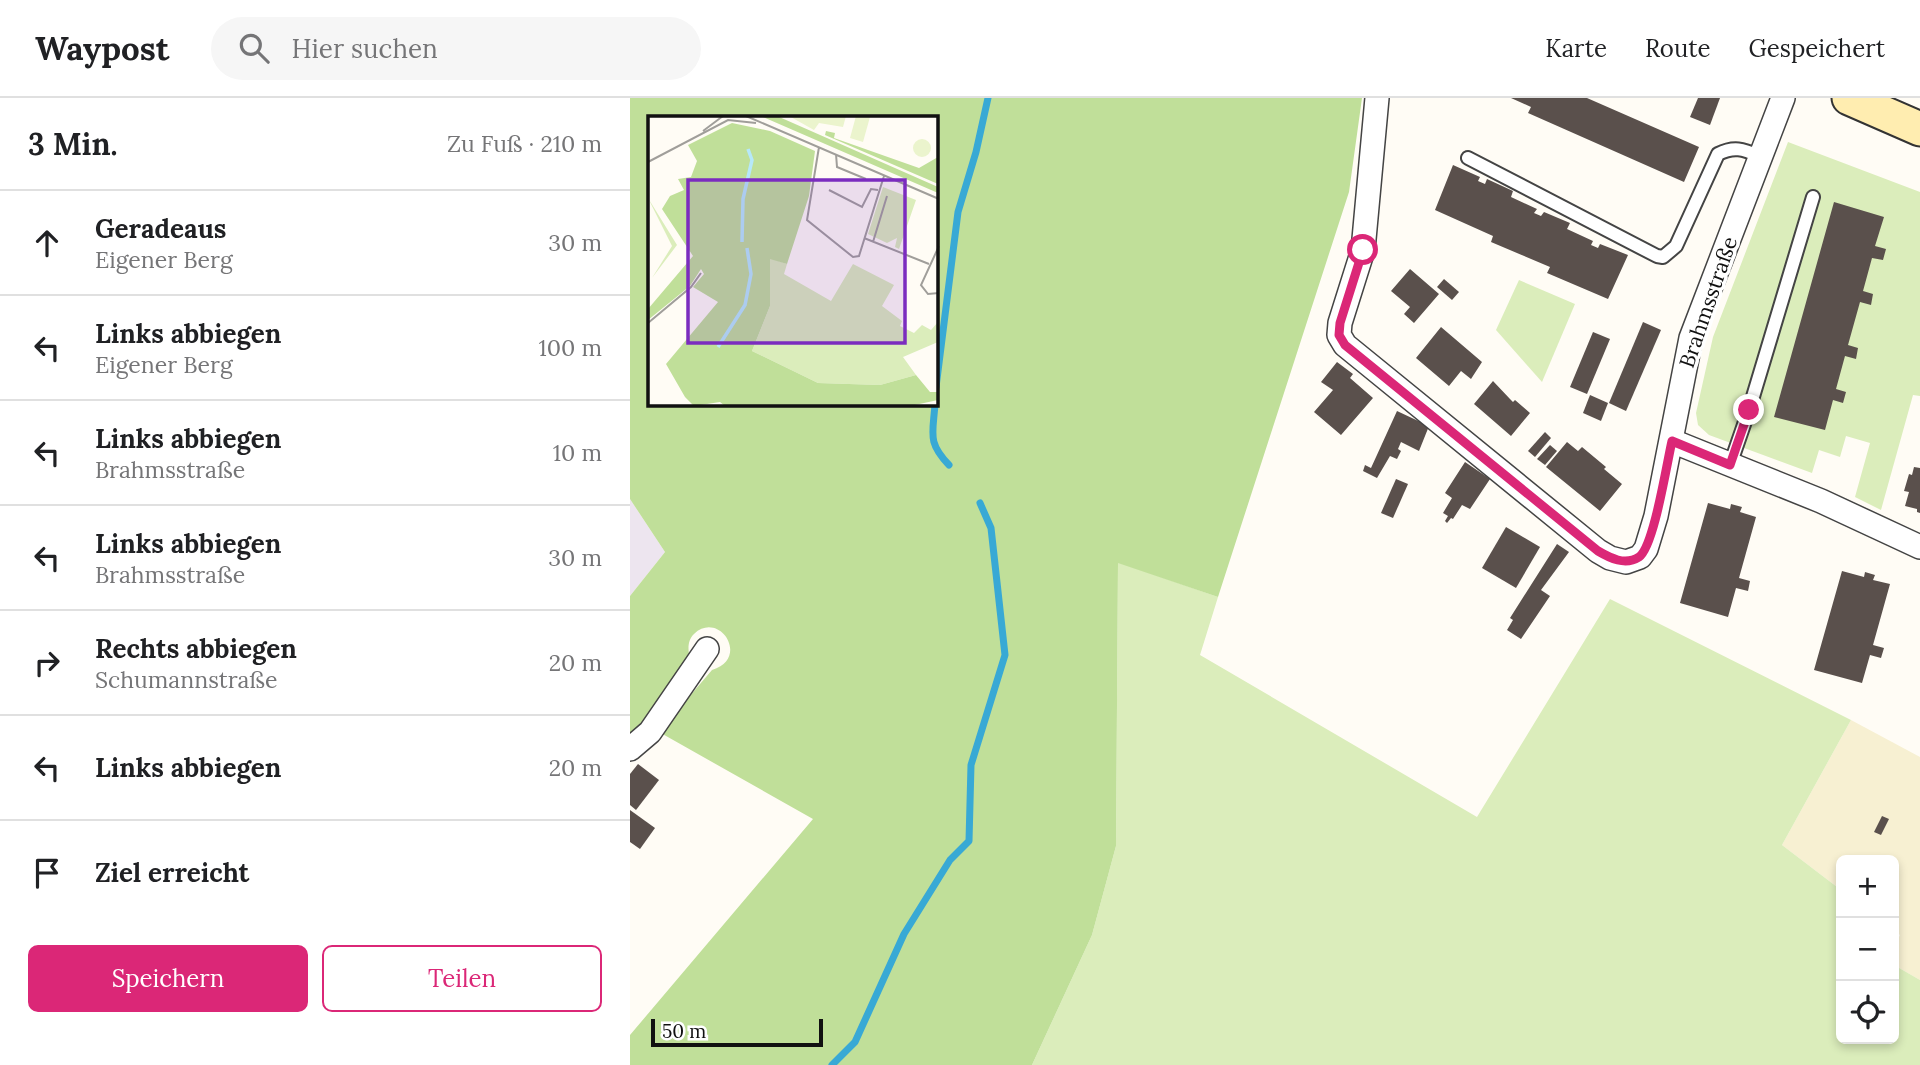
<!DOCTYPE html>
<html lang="de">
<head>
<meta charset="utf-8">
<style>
  :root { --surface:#fff; --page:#f6f6f6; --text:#202124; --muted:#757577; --line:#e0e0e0; --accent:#db2777 }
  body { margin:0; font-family:Lora,serif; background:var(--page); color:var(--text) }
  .controls { position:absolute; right:21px; bottom:21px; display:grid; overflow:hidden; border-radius:10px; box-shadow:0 4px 10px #0003 }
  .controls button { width:63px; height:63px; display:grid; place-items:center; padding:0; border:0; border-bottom:2px solid var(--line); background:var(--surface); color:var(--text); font:35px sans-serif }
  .scale { position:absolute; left:21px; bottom:18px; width:172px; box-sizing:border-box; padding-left:7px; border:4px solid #111; border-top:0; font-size:19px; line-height:24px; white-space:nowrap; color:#111; -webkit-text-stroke:5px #fff; paint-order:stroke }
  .stop { position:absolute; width:21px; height:21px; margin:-16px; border:5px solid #db2777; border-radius:50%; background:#fff }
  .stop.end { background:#db2777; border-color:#fff; box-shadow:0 2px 7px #0008 }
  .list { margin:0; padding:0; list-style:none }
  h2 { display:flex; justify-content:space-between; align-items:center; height:91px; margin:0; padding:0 28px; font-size:30px }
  h2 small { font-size:23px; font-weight:400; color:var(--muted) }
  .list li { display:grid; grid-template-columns:46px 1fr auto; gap:21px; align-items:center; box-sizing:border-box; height:105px; padding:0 28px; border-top:2px solid var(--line) }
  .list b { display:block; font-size:26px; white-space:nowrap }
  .list p { margin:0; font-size:23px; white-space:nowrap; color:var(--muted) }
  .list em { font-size:23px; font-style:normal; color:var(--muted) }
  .actions { display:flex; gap:14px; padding:21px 28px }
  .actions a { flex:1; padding:16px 0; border:2px solid var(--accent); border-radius:10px; text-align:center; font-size:24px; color:var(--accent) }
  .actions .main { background:var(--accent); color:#fff }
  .icon { flex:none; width:38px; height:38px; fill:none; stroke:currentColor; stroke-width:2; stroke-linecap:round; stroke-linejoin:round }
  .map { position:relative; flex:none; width:1290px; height:967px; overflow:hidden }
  header { display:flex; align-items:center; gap:42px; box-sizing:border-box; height:98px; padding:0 35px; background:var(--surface); border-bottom:2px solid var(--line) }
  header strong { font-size:33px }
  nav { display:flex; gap:38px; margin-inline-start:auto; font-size:24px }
  .search { width:490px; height:63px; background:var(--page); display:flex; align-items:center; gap:18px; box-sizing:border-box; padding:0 24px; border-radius:38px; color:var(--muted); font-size:26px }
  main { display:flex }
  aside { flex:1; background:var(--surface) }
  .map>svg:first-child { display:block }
  .industrial { fill:#ede5ef }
  .farmland { fill:#f7f0d2 }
  .green { fill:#dbedbb }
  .forest { fill:#c0df99; fill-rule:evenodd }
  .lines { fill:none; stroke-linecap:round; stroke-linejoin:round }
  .stream { stroke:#38a9d5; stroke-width:7 }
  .building { fill:#5a504c }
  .service-casing { stroke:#444; stroke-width:16 }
  .minor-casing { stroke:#444; stroke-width:26 }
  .secondary-casing { stroke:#333; stroke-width:37 }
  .service { stroke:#fff; stroke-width:12 }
  .minor { stroke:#fff; stroke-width:23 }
  .secondary { stroke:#ffedb0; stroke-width:33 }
  .route { stroke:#db2777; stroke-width:9 }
  .labels { text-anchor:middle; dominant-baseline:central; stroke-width:7; stroke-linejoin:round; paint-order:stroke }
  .street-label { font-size:21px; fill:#111; stroke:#fff }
  .inset-river { fill:none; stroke:#b6e8fa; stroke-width:3.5 }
  .inset-road { fill:none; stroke:#a09e9a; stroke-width:2 }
  .view { fill:#7b2cbf; fill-opacity:0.15; stroke:#7b2cbf; stroke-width:3.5 }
  .inset-edge { fill:none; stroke:#111; stroke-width:3.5 }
</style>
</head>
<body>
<header>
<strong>Waypost</strong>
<div class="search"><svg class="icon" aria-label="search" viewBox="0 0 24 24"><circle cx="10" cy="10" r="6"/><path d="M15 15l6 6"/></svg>Hier suchen</div>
<nav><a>Karte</a><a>Route</a><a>Gespeichert</a></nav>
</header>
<main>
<aside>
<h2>3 Min.<small>Zu Fuß · 210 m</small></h2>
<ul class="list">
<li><svg class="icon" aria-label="ahead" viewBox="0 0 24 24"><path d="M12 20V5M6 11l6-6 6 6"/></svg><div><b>Geradeaus</b><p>Eigener Berg</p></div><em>30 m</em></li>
<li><svg class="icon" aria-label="left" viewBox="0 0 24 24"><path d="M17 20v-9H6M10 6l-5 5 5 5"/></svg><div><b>Links abbiegen</b><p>Eigener Berg</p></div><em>100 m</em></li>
<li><svg class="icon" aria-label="left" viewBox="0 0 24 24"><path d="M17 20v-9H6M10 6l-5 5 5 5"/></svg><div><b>Links abbiegen</b><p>Brahmsstraße</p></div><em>10 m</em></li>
<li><svg class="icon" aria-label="left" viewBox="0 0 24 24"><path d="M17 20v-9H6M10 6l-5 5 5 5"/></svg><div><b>Links abbiegen</b><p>Brahmsstraße</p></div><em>30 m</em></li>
<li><svg class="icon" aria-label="right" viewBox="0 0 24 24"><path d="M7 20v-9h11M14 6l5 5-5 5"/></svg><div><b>Rechts abbiegen</b><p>Schumannstraße</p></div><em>20 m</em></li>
<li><svg class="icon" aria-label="left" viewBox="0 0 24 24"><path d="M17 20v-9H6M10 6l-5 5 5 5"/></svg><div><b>Links abbiegen</b></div><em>20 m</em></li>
<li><svg class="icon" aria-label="arrive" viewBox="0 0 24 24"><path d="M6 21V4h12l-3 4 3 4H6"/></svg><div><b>Ziel erreicht</b></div></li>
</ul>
<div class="actions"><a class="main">Speichern</a><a>Teilen</a></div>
</aside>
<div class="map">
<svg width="1290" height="967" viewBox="0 0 1290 967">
  <rect width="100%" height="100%" fill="#fffcf5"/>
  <!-- industrial -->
  <polygon class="industrial" points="0,401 35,454 0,498"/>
  <!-- farmland -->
  <polygon class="farmland" points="1221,622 1290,659 1290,882 1264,867 1264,849 1270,837 1264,832 1264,762 1211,762 1211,792 1152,747"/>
  <!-- green -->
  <g class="green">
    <polygon points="1158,44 1290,94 1290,298 1283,297 1251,412 1225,399 1240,345 1216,338 1210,359 1189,352 1182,375 1079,337 1068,327 1066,315 1083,239"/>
    <polygon points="889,182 945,206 912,284 866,232"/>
    <polygon points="488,464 588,499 570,557 847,719 980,501 1221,622 1152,747 1211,792 1211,941 1264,941 1264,867 1290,882 1290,967 402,967 462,837 486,748"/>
  </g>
  <!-- forest -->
  <path class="forest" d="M0,0H732L719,94L588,499L488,465L486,748L462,837L402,967H0V937L183,721L29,634L82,572C121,560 89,512 64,536C58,542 58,549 59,557L11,629L0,638V498L35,454L0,401ZM19,19H306V306H19Z"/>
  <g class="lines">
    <!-- stream -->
    <g class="stream">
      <polyline points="306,289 328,114 346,54 358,0"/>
      <path d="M305,306C303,336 297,344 319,367"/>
      <polyline points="202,967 225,944 274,836 320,762 339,743 341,667 375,557 361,430 350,405"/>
    </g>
  </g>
  <!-- building -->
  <g class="building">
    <polygon points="881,0 957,0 1069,49 1054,84 898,15 901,9"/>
    <polygon points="1068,0 1090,0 1080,27 1060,19"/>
    <polygon points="823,67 850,79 848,83 855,86 857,81 883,93 881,99 907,111 904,115 911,118 914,114 940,125 937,131 963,143 961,147 968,150 970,146 998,157 978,201 917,175 920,169 861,144 863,138 805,112"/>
    <polygon points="1204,104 1254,119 1245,148 1256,151 1253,162 1242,160 1233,193 1243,196 1241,207 1230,204 1218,247 1228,250 1226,261 1215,258 1206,291 1216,294 1213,305 1203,302 1195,332 1144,319"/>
    <polygon points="780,171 809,196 784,225 774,216 780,209 761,193"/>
    <polygon points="814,181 829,194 822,202 807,189"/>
    <polygon points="1013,224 1031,232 996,313 979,305"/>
    <polygon points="811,229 852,264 841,281 831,273 819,288 786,260"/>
    <polygon points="963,234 980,241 957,296 940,289"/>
    <polygon points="707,264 723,276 720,280 743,300 711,337 684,314 703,292 691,284"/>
    <polygon points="863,283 880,301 883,304 885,302 900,315 881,338 844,306"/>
    <polygon points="960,297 978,305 971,323 953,315"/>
    <polygon points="767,313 799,328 789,353 771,344 768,351 771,353 767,361 760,358 747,380 733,373 735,367 741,370"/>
    <polygon points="915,334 921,340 905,359 898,353"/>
    <polygon points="937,344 948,353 952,349 976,369 974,371 992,386 970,413 916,369"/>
    <polygon points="920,347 927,353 915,367 907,361"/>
    <polygon points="835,364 860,381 840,411 832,407 823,421 821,420 817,425 815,423 818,418 813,415 822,400 815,395"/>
    <polygon points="1284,369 1290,370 1290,415 1287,414 1287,411 1275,408 1279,394 1274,393 1279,376 1282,377"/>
    <polygon points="766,381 778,386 763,420 751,415"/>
    <polygon points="1078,405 1100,411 1101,406 1112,409 1110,414 1126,419 1109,480 1120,483 1118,493 1106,490 1098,519 1050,505"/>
    <polygon points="876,429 910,449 886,490 852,470"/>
    <polygon points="927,446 939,454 911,492 920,498 891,541 877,532 883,522 880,520"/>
    <polygon points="1212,473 1234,479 1235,474 1245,477 1243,482 1260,486 1243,547 1254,550 1251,560 1240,557 1232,585 1184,572"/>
    <polygon points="8,666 29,682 6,712 0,707 0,676"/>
    <polygon points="0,712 25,730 10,751 0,744"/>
    <polygon points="1252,718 1259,721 1251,737 1244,734"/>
  </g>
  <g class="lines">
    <!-- service casing -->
    <g class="service-casing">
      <g id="service">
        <path d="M838,60L1027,158L1033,159L1046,148L1088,56C1104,48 1113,51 1129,58"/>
        <polyline points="1100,367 1119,312 1183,99"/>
      </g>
    </g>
    <!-- minor casing -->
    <g class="minor-casing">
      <g id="minor">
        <polyline points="747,0 733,152 710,225 709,237 715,247 968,453 980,460 996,464 1010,459 1016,451 1026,418 1061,240 1153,0"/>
        <polyline points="1042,343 1191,403 1290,449"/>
        <polyline points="0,651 20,634 77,551"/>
      </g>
    </g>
    <!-- secondary casing -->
    <g class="secondary-casing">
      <polyline id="secondary" points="1219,0 1290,31"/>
    </g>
    <!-- service -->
    <use href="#service" class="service"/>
    <!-- minor -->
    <use href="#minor" class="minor"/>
    <!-- secondary -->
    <use href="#secondary" class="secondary"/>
  </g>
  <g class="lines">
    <!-- route -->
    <path class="route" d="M733,152L710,225L709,237L715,247L968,453C980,460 995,468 1009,459C1024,449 1037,364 1042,343L1100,367L1119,312"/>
  </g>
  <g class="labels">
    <!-- street labels -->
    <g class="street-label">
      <text transform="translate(1078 204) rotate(-71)">Brahmsstraße</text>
    </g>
  </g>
  <!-- overview -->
  <g transform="translate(18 18)">
    <rect width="290" height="290" fill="#fffcf5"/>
    <path d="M235,71L268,84L251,133L247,131L249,122L239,127L220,118ZM0,82L29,129L4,162L24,130ZM122,142L139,148L136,158L183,185L205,148L246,169L234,190L254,205L252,210L266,217L274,209L283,214L290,206V226L255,241L268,259L232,269L170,267L104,235L122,190Z" fill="#dbedbb"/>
    <path d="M129,0L290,71V77L115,1ZM84,7L122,15L167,35L161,80L139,148L122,143V190L104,235L170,267L232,269L268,259L282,276H289L290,284L262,290H77L72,286L46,290L37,281L18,248L70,186L45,171L56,158L53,153L42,170L0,204V193L45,140L14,93L22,80L36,74L30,63L43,61L49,45L40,29ZM178,15L187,17L186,22L271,52L290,41V68L177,19Z" fill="#c0df99"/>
    <path d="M141,0H198L195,11L171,7L166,14ZM208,0L222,1L215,26L202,22ZM265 32a9 9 0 1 1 18 0a9 9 0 1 1-18 0Z" fill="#ebf4cd"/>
    <path class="inset-river" d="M94,126L95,83L104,44L100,33M70,231L97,189L103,158L99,132"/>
    <path class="inset-road" d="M98,0L291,83M55,15L75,0M171,31L159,104L205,141L211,140L236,60M188,38L189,51L218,63M0,46L80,4L108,7M181,74L214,91L223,73L230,74M216,122L281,148M225,126L239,80M291,130L273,169L280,178L291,177M0,207L43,171L53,157"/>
    <path class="view" d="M40,64H257V227H40Z"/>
    <rect width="290" height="290" class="inset-edge"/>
  </g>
</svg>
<div class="controls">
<button>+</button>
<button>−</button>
<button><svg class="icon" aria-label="locate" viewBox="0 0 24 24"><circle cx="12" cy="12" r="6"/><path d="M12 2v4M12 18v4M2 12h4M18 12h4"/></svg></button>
</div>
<div class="scale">50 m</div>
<div class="stop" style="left:733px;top:152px"></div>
<div class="stop end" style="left:1119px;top:312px"></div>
</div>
</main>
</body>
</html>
